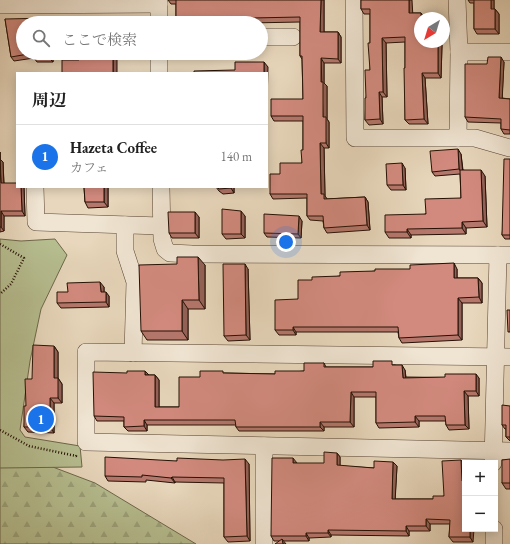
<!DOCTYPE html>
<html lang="ja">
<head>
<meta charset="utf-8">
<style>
  :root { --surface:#fff; --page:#f6f6f6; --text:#222; --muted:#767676; --line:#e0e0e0; --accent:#1a73e8 }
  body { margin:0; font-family:"EB Garamond","Noto Serif JP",serif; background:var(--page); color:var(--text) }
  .controls { position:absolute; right:12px; bottom:12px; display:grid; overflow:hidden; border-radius:0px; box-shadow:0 2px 10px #0003 }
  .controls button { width:36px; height:36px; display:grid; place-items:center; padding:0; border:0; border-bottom:1px solid var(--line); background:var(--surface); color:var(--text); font:20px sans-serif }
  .compass { position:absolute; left:414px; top:12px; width:36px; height:36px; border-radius:50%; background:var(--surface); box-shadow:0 2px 10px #0003; rotate:218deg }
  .you { position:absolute; left:286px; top:242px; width:14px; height:14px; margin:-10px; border:3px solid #fff; border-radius:50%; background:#1a73e8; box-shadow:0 0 0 6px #1a73e833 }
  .badge { display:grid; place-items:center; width:26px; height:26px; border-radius:50%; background:var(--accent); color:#fff; font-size:13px; font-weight:700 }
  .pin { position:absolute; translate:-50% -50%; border:2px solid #fff; box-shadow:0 1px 4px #0006 }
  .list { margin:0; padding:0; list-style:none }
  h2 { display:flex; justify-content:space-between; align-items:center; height:52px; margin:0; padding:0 16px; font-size:17px }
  h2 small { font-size:13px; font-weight:400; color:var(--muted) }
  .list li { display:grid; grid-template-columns:26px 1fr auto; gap:12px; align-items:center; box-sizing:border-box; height:64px; padding:0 16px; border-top:1px solid var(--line) }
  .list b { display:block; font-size:15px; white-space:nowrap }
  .list p { margin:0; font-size:13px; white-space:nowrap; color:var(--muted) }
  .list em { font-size:13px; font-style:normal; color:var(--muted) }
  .icon { flex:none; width:22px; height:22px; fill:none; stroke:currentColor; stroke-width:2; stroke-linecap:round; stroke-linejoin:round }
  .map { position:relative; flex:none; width:510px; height:544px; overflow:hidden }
  .search { position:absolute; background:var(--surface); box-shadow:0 2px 10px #0003; left:16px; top:16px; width:252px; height:44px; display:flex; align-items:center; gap:10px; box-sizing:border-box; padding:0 14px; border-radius:22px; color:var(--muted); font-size:15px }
  .panel { position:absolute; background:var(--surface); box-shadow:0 2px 10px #0003; left:16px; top:72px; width:252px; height:116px; border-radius:0px }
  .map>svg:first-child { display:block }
  .forest { fill:url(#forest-firs); stroke:#6e674a }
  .park { fill:#b6be90; stroke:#6e674a }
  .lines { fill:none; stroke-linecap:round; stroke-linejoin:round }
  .minor-casing { stroke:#564232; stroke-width:18 }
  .path { stroke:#251004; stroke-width:2.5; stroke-dasharray:1 2; stroke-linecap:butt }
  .minor { stroke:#f0e5d3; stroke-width:17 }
  .wall { fill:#b5776c; stroke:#251004 }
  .shaded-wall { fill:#936158; stroke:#251004 }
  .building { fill:#d28a7e; stroke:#251004 }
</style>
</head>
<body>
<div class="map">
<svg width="510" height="544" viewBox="0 0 510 544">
  <defs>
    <pattern id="forest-firs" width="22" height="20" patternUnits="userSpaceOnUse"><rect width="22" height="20" fill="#b6be90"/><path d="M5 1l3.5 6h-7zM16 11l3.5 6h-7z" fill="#9ca27b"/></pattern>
  </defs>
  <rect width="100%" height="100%" fill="#e8d7bc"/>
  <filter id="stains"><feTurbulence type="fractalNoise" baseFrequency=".005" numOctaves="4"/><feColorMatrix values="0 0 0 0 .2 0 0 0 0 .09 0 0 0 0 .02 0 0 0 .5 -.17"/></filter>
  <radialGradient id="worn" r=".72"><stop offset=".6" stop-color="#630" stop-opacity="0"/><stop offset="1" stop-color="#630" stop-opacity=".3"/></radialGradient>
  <!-- forest -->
  <polygon class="forest" points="0,447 95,483 196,544 0,544"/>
  <!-- park -->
  <polygon class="park" points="0,239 21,241 55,239 67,255 41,309 30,361 20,430 25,437 80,446 82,467 0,468"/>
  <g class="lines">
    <!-- minor casing -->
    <g class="minor-casing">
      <g id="minor">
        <polyline points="159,0 159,23"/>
        <polyline points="354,0 355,138 458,138 459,52 457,0"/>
        <polyline points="0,5 159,4"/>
        <polyline points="261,37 293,37"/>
        <polyline points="459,52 510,52"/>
        <polyline points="159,53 159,73"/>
        <polyline points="458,138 475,138 510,148"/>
        <polyline points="35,187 36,222 161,226"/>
        <polyline points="161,187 162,239 165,249 170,253 192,254 510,255"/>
        <polyline points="125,225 125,251 135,282 133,353"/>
        <polyline points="510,357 86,352 86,442 510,451"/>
        <polyline points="264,446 264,544"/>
        <polyline points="493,463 498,255"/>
        <polyline points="494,529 494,544"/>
      </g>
    </g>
    <!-- path -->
    <g class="path">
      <polyline points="0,244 24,258 11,284 0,294"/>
      <polyline points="0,430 29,446 76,456 77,454"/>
    </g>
    <!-- minor -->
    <use href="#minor" class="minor"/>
  </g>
  <!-- wall -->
  <g class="wall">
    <polygon points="168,0 324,0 324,32 338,32 341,37 341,63 324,63 324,83 327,86 327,119 329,122 329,148 324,148 325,196 327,199 365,197 368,202 370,230 327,233 324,228 323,221 310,220 307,216 307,198 273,199 270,194 280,174 302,163 303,150 303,121 274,121 271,116 303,99 302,59 300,56 300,22 250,23 179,23 176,19 176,4 171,4"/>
    <polygon points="361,0 412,13 421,13 424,18 420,18 420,42 439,42 442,45 441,78 425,78 428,124 409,124 405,120 405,42 386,43 387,97 382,97 383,124 369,125 365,120 366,98 370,70 370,14 364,14 361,9"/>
    <polygon points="468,0 494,0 494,9 495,9 499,14 499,34 477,34 474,29 474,3 470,3"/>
    <polygon points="5,19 53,53 53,62 37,62 34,58 14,61 11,57"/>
    <polygon points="504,62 502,98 510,99 510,134 504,134 501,129 501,123 468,122 465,117 487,64"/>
    <polygon points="0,152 0,159 3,162 4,183 17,187 23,187 24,188 25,216 4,216 4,231 0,232"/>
    <polygon points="461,154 463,170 485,176 487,227 466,228 466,234 411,235 411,238 389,238 385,232 461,198 460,174 435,176 432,172"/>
    <polygon points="510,159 510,239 505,239 502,235"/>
    <polygon points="405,168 406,190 391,190 387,185"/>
    <polygon points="84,187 108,187 108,207 88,208 85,202"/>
    <polygon points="216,187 234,187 234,193 223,194 219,191"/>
    <polygon points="245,216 245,238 226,239 222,234"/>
    <polygon points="199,217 199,238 172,238 169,233"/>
    <polygon points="302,221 301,238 267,237 264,233"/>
    <polygon points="205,265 205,309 188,309 188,340 147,340 141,331"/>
    <polygon points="248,269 250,340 228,341 224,336"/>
    <polygon points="457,269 457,278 478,278 482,283 482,303 462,303 462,340 402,343 399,338 398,332 296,332 296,335 279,335 275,330 312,280 375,271"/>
    <polygon points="104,287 104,292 109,296 109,307 61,308 57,303 68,292"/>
    <polygon points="54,346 58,352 58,378 62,384 62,403 54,403 54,433 28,432 24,427 26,406 32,379"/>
    <polygon points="324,363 326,367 373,367 395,365 405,370 406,377 479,378 479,396 468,396 469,429 449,430 446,425 446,421 419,421 419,427 379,428 376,423 376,397 354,397 354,427 324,427 324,431 239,431 236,427 236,425 147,425 147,431 128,431 124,427 124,421 97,421 94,416 149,375 155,375 159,380 159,407 179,407 200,377 224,373 275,374 304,371"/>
    <polygon points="510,406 510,441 506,437 506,429 505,429 502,425"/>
    <polygon points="337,453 340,457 340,466 374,468 397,466 395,499 433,499 444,496 464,465 465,529 473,542 453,542 449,537 450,524 430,524 430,531 409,531 409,536 331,535 331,537 309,538 309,541 274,541 271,536 324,463"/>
    <polygon points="510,459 510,489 506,489 502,483"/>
    <polygon points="177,461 249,464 250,541 228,542 224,537 224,483 175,482 175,483 146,480 146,482 108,481 105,476"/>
  </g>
  <!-- shaded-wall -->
  <g class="shaded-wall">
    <polygon points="321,0 324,0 324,37 320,32"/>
    <polygon points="409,0 412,0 413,18 409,13"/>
    <polygon points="491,0 494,0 494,13 491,9"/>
    <polygon points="495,9 499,14 499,34 495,29"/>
    <polygon points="421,13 424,17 424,18 421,18"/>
    <polygon points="49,18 52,23 49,23"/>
    <polygon points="115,18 118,23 115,23"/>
    <polygon points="338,32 341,37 341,63 338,59"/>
    <polygon points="382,38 386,43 387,97 383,92"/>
    <polygon points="438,42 439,42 442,45 441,78 438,73"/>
    <polygon points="49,53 53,53 53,62 49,58"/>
    <rect x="113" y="53" width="4" height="20"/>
    <polygon points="501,57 504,62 502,103 499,98"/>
    <polygon points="321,58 324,63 324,83 327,86 327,119 329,122 329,148 326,143 323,117"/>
    <polygon points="264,62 268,67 267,103 267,73 264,73"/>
    <polygon points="422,73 425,78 428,124 424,119"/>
    <polygon points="379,92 382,97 383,124 380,119"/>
    <polygon points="320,143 324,148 325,196 327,199 327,204 321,194"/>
    <polygon points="458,149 461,154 463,174 459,169"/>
    <polygon points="0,152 0,159 3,162 4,188 1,183"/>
    <polygon points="402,163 405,168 406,190 403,185"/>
    <polygon points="481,170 485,176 487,227 483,221"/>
    <polygon points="21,187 23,187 24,188 25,216 22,211"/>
    <polygon points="104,187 108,187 108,207 104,202"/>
    <polygon points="231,187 234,187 234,193 231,188"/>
    <polygon points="365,197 368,202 370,230 367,225"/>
    <polygon points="1,211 4,216 4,231 1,227"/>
    <polygon points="241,211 245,216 245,238 241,234"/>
    <polygon points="195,212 199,217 199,238 195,233"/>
    <polygon points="299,216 302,221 301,238 298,234"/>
    <polygon points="462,222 466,228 466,234 462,228"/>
    <polygon points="407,229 411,235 411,238 407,232"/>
    <polygon points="198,257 205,265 205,309 199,300"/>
    <polygon points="454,263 457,269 457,284 454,278"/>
    <polygon points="245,264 248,269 250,340 246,335"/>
    <polygon points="478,278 482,283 482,303 479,297"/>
    <polygon points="100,282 104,287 104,297 101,292"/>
    <polygon points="106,292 109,296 109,307 106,302"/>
    <polygon points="458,298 462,303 462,340 458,335"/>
    <polygon points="182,300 188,309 188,340 182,331"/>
    <polygon points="293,327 296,332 296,335 293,330"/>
    <polygon points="54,346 58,352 58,378 62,384 62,403 58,398 54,378"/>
    <polygon points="402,365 405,370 406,382 403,378"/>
    <polygon points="145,371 149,375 145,375"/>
    <polygon points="476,374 479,378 479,396 476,391"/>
    <polygon points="155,375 159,380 159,411 155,407"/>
    <polygon points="464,391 468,396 469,429 465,425"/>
    <polygon points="351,392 354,397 354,427 350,422"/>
    <polygon points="50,398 54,403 54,433 50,427"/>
    <polygon points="415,416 419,421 419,427 415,422"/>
    <polygon points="144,420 147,425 147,431 144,426"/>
    <polygon points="320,422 324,427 324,431 320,427"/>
    <polygon points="337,453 340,457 340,470 337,465"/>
    <polygon points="293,458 297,463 293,463"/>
    <polygon points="245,459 249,464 250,541 247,536"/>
    <polygon points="461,460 464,465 465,485 462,481"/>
    <polygon points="393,462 397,466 395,503 392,499"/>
    <polygon points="172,477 175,482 175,483 171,478"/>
    <polygon points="426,519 430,524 430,531 426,526"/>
    <polygon points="406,526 409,531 409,536 406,531"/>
    <polygon points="470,529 474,529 473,542 470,537"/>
    <polygon points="328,530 331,535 331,537 328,533"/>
    <polygon points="306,533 309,538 309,541 306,536"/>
    <polygon points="282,539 286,544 283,544"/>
  </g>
  <!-- building -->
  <g class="building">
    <polygon points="176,0 321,0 320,32 338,32 338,59 321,58 321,82 323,82 323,117 326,117 326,143 320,143 321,194 324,194 324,199 365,197 367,225 324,228 323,216 307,216 307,194 270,194 270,174 280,174 280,163 302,163 301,150 303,150 303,116 271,116 271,99 303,99 302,56 300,56 300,17 203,19 203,23 191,23 192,18 176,19"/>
    <polygon points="361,0 409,0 409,13 421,13 421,18 420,18 420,42 438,42 438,73 422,73 424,119 405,120 404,68 405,68 405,37 382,38 383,92 379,92 380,119 365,120 365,98 366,98 365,70 370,70 368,43 370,43 370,9 361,9"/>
    <polygon points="474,0 491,0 491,9 495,9 495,29 474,29"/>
    <polygon points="49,18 49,23 23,23 23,53 34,53 11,57 5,19"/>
    <rect x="79" y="18" width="36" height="5"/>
    <rect x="34" y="53" width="15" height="5"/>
    <polygon points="79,53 113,53 113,73 62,73 62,60 79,60"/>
    <polygon points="488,57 501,57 499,98 510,99 510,130 501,129 501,119 465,117 465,64 487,64"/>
    <polygon points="235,62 264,62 264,73 194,73 194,71 235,70"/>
    <polygon points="458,149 459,169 432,172 430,151"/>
    <polygon points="504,159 510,159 510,235 502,235"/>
    <polygon points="402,163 403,185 387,185 386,164"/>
    <polygon points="0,168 1,183 17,183 17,187 21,187 22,211 1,211 1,227 0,227"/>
    <polygon points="460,170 481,170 483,221 462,222 462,228 407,229 407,232 385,232 385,215 426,214 425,199 461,198"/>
    <polygon points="84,187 104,187 104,202 85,202"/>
    <polygon points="217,187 231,187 231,188 219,189"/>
    <polygon points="222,209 241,211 241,234 222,234"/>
    <polygon points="168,212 195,212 195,233 169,233"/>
    <polygon points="264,214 299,216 298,234 264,233"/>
    <polygon points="177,257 198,257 199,300 182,300 182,331 141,331 139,265 177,264"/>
    <polygon points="454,263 454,278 478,278 479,297 458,298 458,335 399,338 398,327 293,327 293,330 275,330 275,300 298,299 298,280 312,280 312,277 340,276 340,272 375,271 375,269 410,269 410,265"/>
    <polygon points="223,264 245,264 246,335 224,336"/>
    <polygon points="100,282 101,292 106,292 106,302 57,303 57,292 68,292 67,283"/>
    <polygon points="507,310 510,310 510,332 508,332"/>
    <polygon points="33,345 54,346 54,378 58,378 58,398 50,398 50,427 24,427 24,406 26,406 25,379 32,379"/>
    <polygon points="373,361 392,361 392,365 402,365 403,378 445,377 445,374 476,374 476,391 464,391 465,425 446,425 445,416 415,416 415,422 376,423 376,392 351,392 350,422 320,422 320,427 236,427 235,420 144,420 144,426 124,427 124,417 94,416 93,372 127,373 127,371 145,371 145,375 155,375 155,407 179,407 179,377 200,377 200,371 223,371 223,373 275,374 275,371 304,371 304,363 324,363 324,367 373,367"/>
    <polygon points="502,405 510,406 510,437 506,437 506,425 502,425"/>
    <polygon points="324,452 337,453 337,465 374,468 374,461 393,462 392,499 433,499 433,496 444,496 442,461 461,460 462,481 465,481 465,529 470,529 470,537 449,537 450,520 426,519 426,526 406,526 406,531 328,530 328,533 306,533 306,536 271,536 272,458 293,458 293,463 324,463"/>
    <polygon points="105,457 177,461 177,458 223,460 245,459 247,536 224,537 224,478 172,477 171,478 142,475 142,477 105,476"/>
    <polygon points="510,459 510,483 502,483 502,460"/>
    <polygon points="282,539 283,544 275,544"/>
  </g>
  <rect width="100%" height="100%" filter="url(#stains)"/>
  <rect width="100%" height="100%" fill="url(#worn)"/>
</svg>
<div class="controls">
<button>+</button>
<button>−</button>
</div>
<svg class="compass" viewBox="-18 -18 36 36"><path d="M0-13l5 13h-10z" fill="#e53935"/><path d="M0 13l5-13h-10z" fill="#767676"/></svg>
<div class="you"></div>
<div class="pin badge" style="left:41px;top:419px">1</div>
<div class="search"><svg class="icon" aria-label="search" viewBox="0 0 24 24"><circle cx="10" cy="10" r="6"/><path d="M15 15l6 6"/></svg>ここで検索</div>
<section class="panel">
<h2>周辺<small></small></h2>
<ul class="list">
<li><span class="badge">1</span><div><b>Hazeta Coffee</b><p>カフェ</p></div><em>140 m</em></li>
</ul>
</section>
</div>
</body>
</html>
